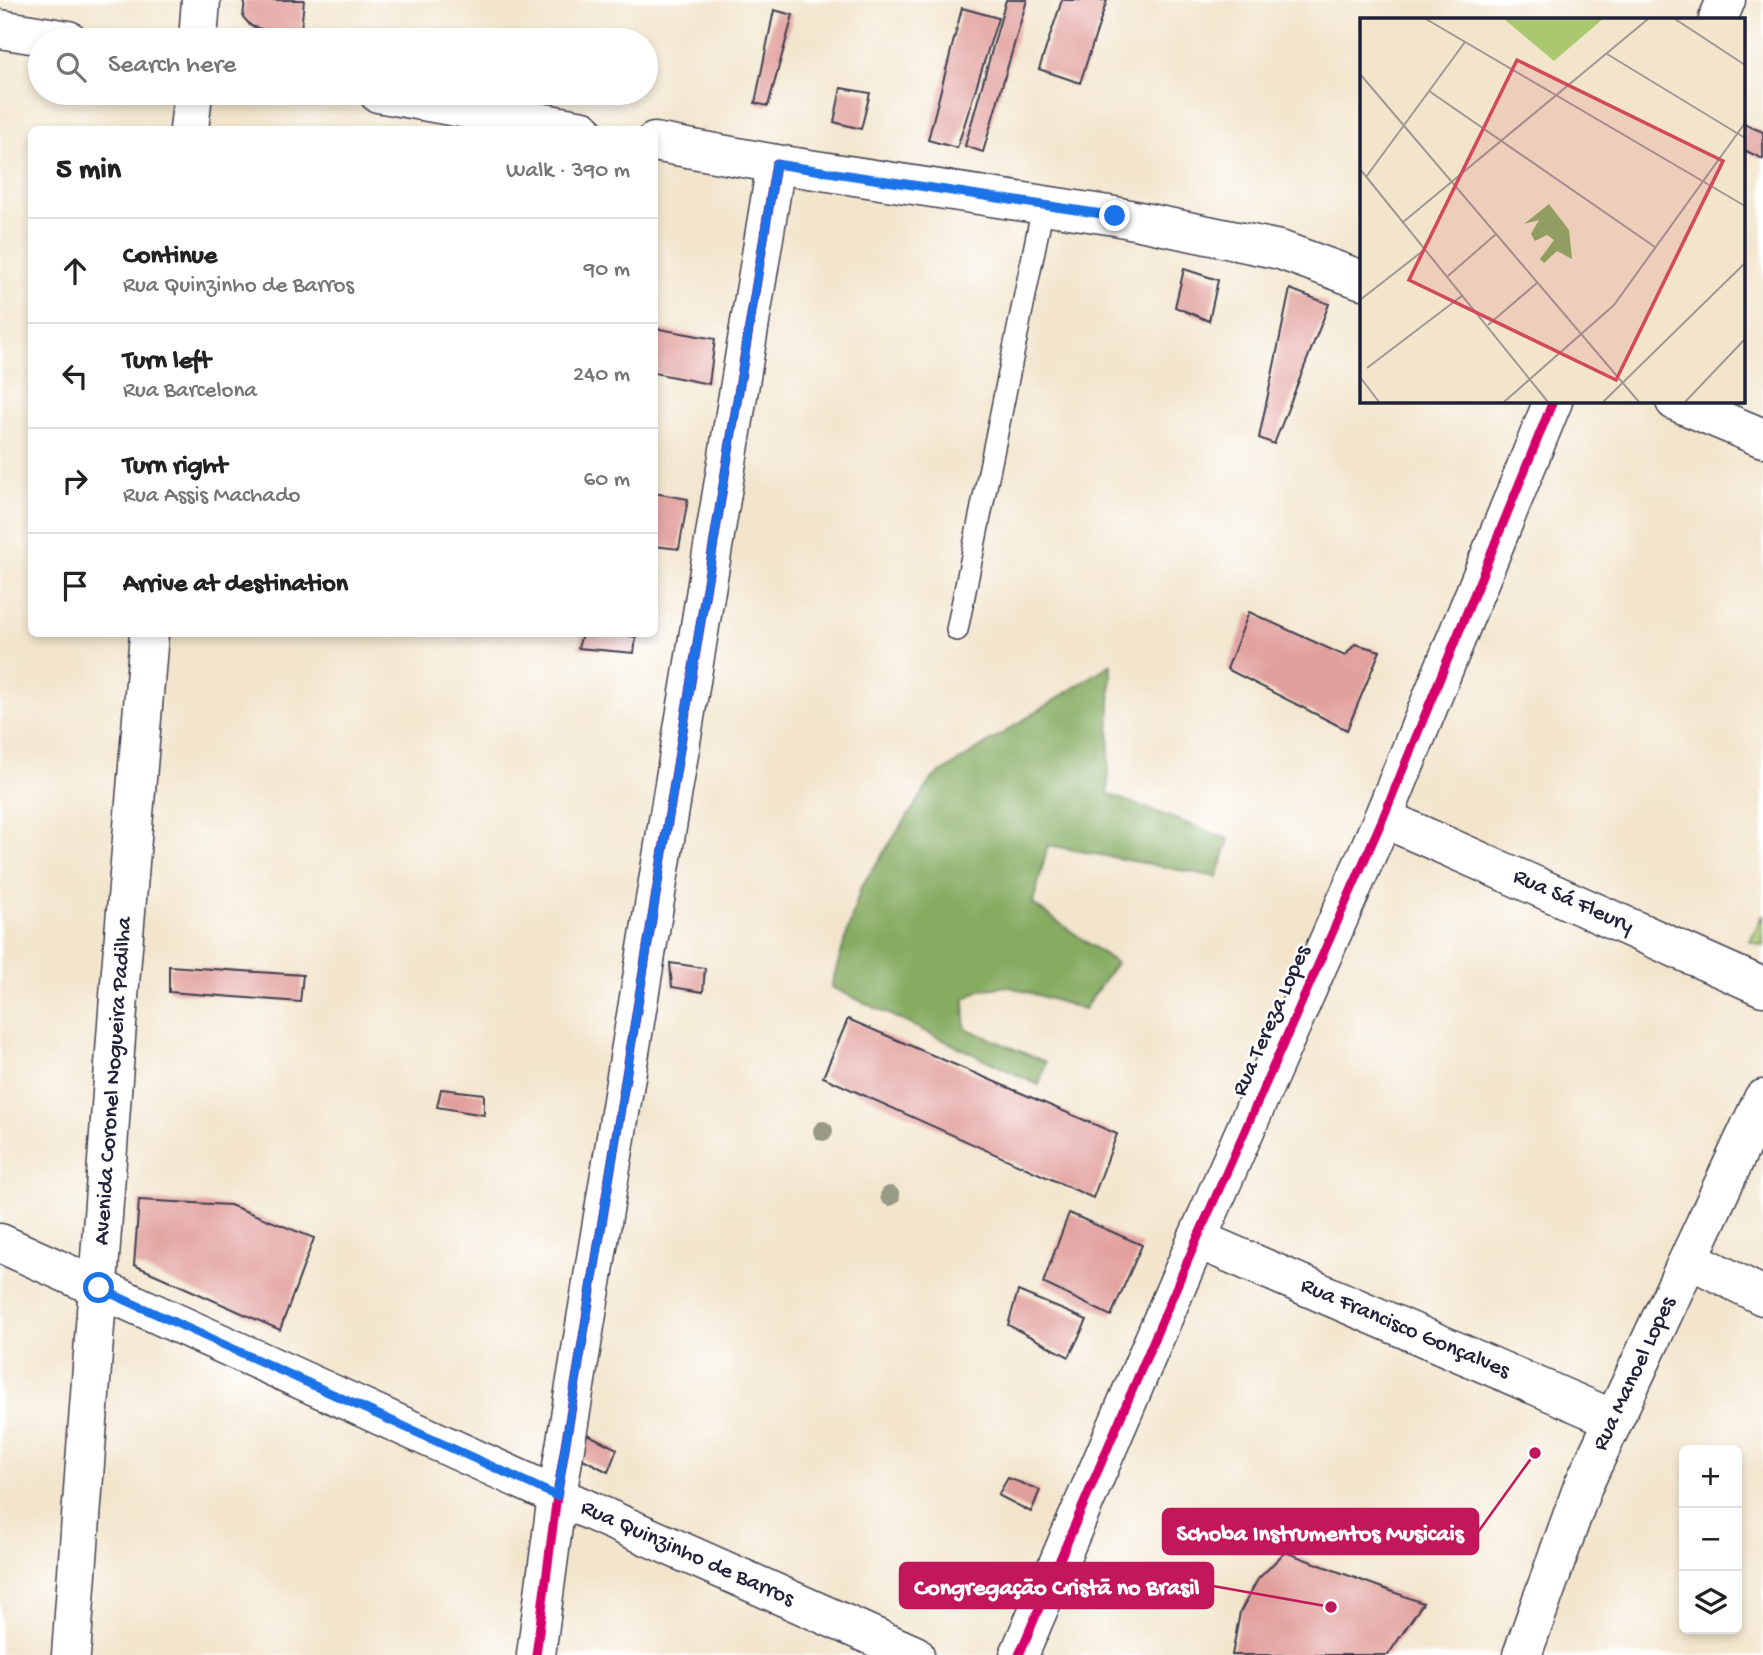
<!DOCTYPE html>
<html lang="en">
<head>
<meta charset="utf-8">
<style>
  :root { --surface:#fff; --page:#f6f6f6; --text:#222; --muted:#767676; --line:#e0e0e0 }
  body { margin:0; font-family:"Gochi Hand",sans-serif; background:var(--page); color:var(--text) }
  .controls { position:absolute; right:21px; bottom:21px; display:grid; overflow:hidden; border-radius:10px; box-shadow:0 4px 10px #0003 }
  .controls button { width:63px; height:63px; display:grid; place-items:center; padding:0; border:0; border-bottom:2px solid var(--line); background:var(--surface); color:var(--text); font:35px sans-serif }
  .stop { position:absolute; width:21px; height:21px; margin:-16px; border:5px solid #1a73e8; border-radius:50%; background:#fff }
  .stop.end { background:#1a73e8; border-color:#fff; box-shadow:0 2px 7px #0008 }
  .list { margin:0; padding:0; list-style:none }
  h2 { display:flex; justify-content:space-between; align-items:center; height:91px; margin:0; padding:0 28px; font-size:30px }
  h2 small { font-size:23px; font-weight:400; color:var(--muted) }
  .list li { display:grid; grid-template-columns:46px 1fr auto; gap:21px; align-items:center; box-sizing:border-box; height:105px; padding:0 28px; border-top:2px solid var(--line) }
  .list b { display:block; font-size:26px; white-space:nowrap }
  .list p { margin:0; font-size:23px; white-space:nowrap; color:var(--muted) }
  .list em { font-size:23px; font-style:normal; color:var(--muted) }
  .icon { flex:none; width:38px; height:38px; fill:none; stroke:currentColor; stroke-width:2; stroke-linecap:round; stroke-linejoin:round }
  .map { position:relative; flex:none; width:1763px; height:1655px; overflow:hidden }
  .search { position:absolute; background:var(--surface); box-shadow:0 4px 10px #0003; left:28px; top:28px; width:630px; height:77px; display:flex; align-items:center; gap:18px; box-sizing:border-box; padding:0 24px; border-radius:38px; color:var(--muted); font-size:26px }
  .panel { position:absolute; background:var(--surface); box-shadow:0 4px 10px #0003; left:28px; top:126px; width:630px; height:511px; border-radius:10px }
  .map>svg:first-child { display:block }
  .green { fill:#a9c86f; stroke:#667555; stroke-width:2 }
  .forest { fill:#86ac62; stroke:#54674e; stroke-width:2 }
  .building { fill:#e19f9b }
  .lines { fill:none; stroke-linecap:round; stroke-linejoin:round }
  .lane-casing { stroke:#413f51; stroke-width:24 }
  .street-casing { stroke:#413f51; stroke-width:41 }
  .secondary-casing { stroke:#413f51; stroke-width:41 }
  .lane { stroke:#fff; stroke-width:21 }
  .street { stroke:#fff; stroke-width:38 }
  .secondary { stroke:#fff; stroke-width:38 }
  .cycleway-casing { stroke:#fff; stroke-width:13 }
  .cycleway { stroke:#d6006c; stroke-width:9 }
  .tree { fill:#999a86 }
  .route { stroke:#1a73e8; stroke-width:9 }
  .labels { text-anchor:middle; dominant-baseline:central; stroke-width:5; stroke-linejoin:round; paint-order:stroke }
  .street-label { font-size:23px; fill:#22223b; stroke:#fff }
  .inset-road { fill:none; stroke:#9f9792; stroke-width:2 }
  .view { fill:#d1495b; fill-opacity:0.15; stroke:#d1495b; stroke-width:3.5 }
  .inset-edge { fill:none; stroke:#22223b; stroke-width:3.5 }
  .leader { fill:none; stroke:#c2185b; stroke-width:2.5 }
  .callout-dot { fill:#c2185b; stroke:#fff; stroke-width:2.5 }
  .callout { fill:#c2185b; stroke:#c2185b; stroke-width:2.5 }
  .callout-label { font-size:24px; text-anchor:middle; font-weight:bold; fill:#fff }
</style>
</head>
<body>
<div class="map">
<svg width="1763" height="1655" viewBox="0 0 1763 1655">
  <rect width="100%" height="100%" fill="#fff"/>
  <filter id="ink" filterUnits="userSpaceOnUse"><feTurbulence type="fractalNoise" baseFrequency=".0143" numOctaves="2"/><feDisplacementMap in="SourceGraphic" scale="14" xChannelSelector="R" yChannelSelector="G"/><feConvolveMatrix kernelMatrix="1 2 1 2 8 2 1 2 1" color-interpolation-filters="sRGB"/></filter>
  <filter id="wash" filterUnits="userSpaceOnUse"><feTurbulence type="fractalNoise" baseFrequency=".00686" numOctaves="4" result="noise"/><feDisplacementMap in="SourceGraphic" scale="28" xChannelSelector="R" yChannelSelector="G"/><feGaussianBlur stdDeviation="1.57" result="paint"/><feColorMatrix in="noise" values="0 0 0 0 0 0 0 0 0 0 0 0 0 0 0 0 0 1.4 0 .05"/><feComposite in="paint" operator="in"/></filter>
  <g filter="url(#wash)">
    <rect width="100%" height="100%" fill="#f2e5cc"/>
    <!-- green -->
    <polygon class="green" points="1763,914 1763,946 1750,941"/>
    <!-- forest -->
    <polygon class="forest" points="1111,664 1108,794 1229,839 1217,877 1048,845 1033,904 1116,963 1084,1009 1007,986 980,990 965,999 965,1028 1046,1062 1039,1085 831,987 861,887 933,778"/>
    <g id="blocks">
      <!-- building -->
      <g class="building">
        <polygon points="245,0 304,0 300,40 251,26 243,17"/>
        <polygon points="1006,0 1027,0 983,152 965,146"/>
        <polygon points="1062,0 1107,0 1080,83 1039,69"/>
        <polygon points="962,8 998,18 957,148 928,140"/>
        <polygon points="774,10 793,15 768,106 755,103"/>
        <polygon points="841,88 870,93 861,129 834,122"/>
        <polygon points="1744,124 1763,132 1763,159 1744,150"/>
        <polygon points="1184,269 1218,280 1209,321 1175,307"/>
        <polygon points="1290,289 1329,304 1274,444 1259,438"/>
        <polygon points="654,328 715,339 709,384 654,373"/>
        <polygon points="654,493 688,499 679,549 654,546"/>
        <polygon points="1249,612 1345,656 1355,644 1380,651 1347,730 1227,669"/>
        <polygon points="582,634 619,634 636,637 634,653 578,648"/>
        <polygon points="670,963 705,968 703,992 672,987"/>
        <polygon points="169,966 303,975 300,1002 169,992"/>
        <polygon points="848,1019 1117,1134 1093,1198 823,1077"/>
        <polygon points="441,1089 484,1094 484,1115 437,1107"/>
        <polygon points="139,1200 230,1205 314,1238 280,1330 134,1265"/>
        <polygon points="1069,1213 1142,1245 1111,1316 1043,1283"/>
        <polygon points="1018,1291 1087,1320 1069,1357 1008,1325"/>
        <polygon points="587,1434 617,1449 608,1472 579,1457"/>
        <polygon points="1008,1478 1040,1490 1031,1512 998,1495"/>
        <polygon points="1285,1552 1423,1603 1388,1655 1232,1655 1240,1612 1258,1579"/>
      </g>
    </g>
  </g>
  <g filter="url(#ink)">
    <use href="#blocks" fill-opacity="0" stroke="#413f51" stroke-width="2"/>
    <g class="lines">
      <!-- lane casing -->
      <g class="lane-casing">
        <polyline id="lane" points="957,630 1043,206"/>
      </g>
      <!-- street casing -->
      <g class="street-casing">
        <g id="street">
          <polyline points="1718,19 1726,0"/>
          <polyline points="0,29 68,40"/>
          <polyline points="378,93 583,130"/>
          <polyline points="654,142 776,164 1115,216 1280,250 1362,280"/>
          <polyline points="1675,401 1763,438"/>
          <polyline points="1383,818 1763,987"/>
          <polyline points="1197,1239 1613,1419"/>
          <polyline points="0,1243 557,1496 915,1655"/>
          <polyline points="1690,1259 1763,1296"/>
          <polyline points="536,1655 557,1496 776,164"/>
          <polyline points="1019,1655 1197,1239 1383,818 1553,401"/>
          <polyline points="1522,1655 1583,1486 1763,1099"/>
        </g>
      </g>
      <!-- secondary casing -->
      <g class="secondary-casing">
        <g id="secondary">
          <polyline points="198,40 201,0"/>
          <polyline points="189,130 193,93"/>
          <polyline points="71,1655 120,983 149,634"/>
        </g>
      </g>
      <!-- lane -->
      <use href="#lane" class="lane"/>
      <!-- street -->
      <use href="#street" class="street"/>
      <!-- secondary -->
      <use href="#secondary" class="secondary"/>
      <!-- cycleway casing -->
      <g class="cycleway-casing">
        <g id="cycleway">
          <polyline points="536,1655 557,1496 776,164"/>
          <polyline points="1019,1655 1197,1239 1383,818 1553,401"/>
        </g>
      </g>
      <!-- cycleway -->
      <use href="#cycleway" class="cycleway"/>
    </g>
    <!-- trees -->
    <g class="tree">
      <circle cx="823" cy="1131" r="10"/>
      <circle cx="890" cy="1196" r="10"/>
    </g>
  </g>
  <g class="lines" filter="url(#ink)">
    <!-- route -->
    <polyline class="route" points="99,1288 557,1496 776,164 1115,216"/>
  </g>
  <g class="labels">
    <!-- street labels -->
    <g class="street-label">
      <text transform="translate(1573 902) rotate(24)">Rua Sá Fleury</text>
      <text transform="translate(1272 1021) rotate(-66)">Rua Tereza Lopes</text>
      <text transform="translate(114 1081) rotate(-86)">Avenida Coronel Nogueira Padilha</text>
      <text transform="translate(1405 1329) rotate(23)">Rua Francisco Gonçalves</text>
      <text transform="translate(1635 1374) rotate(-65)">Rua Manoel Lopes</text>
      <text transform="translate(687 1554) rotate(24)">Rua Quinzinho de Barros</text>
    </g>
  </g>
  <!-- overview -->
  <g transform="translate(1360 18)">
    <rect width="385" height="385" fill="#f2e5cc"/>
    <path d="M144,1H243L194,43Z" fill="#a9c86f"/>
    <path d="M189,186L209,212L212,241L197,233L184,245L180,241L194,222L187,217L175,223L171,216L179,202L164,206Z" fill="#86ac62"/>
    <path class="inset-road" d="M66,1L385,188M315,1L385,47M247,36L385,120M0,56L279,384M69,73L295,229M0,151L188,384M6,159L105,24M42,205L288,1M88,258L136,216M0,282L64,232M128,307L177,265M7,350L103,277M0,359L19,384M144,384L254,287L385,105M243,384L385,245M325,384L385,321"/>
    <path class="view" d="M157,42L363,143L256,362L49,262Z"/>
    <rect width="385" height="385" class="inset-edge"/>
  </g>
  <!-- callouts -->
  <path class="leader" d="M1535 1453L1478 1532M1331 1607L1213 1586"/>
  <g class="callout-dot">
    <circle cx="1535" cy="1453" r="7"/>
    <circle cx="1331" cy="1607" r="7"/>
  </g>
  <g class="callout">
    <rect x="1163" y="1509" width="315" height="45" rx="7"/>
    <rect x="900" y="1563" width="313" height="45" rx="7"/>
  </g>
  <g class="callout-label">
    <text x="1320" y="1540">Schoba Instrumentos Musicais</text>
    <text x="1057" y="1594">Congregação Cristã no Brasil</text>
  </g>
</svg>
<div class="controls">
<button>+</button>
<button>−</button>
<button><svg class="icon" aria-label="layers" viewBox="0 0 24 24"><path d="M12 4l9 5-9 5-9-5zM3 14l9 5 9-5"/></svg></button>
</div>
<div class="stop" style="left:99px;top:1288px"></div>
<div class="stop end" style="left:1115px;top:216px"></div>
<div class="search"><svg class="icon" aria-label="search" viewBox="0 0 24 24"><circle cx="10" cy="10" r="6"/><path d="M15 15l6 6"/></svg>Search here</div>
<section class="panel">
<h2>5 min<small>Walk · 390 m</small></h2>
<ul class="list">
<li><svg class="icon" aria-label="ahead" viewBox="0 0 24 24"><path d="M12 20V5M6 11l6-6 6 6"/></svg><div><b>Continue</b><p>Rua Quinzinho de Barros</p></div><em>90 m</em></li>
<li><svg class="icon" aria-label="left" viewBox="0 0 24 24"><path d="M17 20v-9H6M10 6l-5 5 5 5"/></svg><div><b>Turn left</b><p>Rua Barcelona</p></div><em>240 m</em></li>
<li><svg class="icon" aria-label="right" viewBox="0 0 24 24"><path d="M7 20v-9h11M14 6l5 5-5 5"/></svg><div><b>Turn right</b><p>Rua Assis Machado</p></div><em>60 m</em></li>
<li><svg class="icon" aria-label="arrive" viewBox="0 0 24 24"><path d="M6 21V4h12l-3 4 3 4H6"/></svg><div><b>Arrive at destination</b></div></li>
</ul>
</section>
</div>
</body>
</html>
